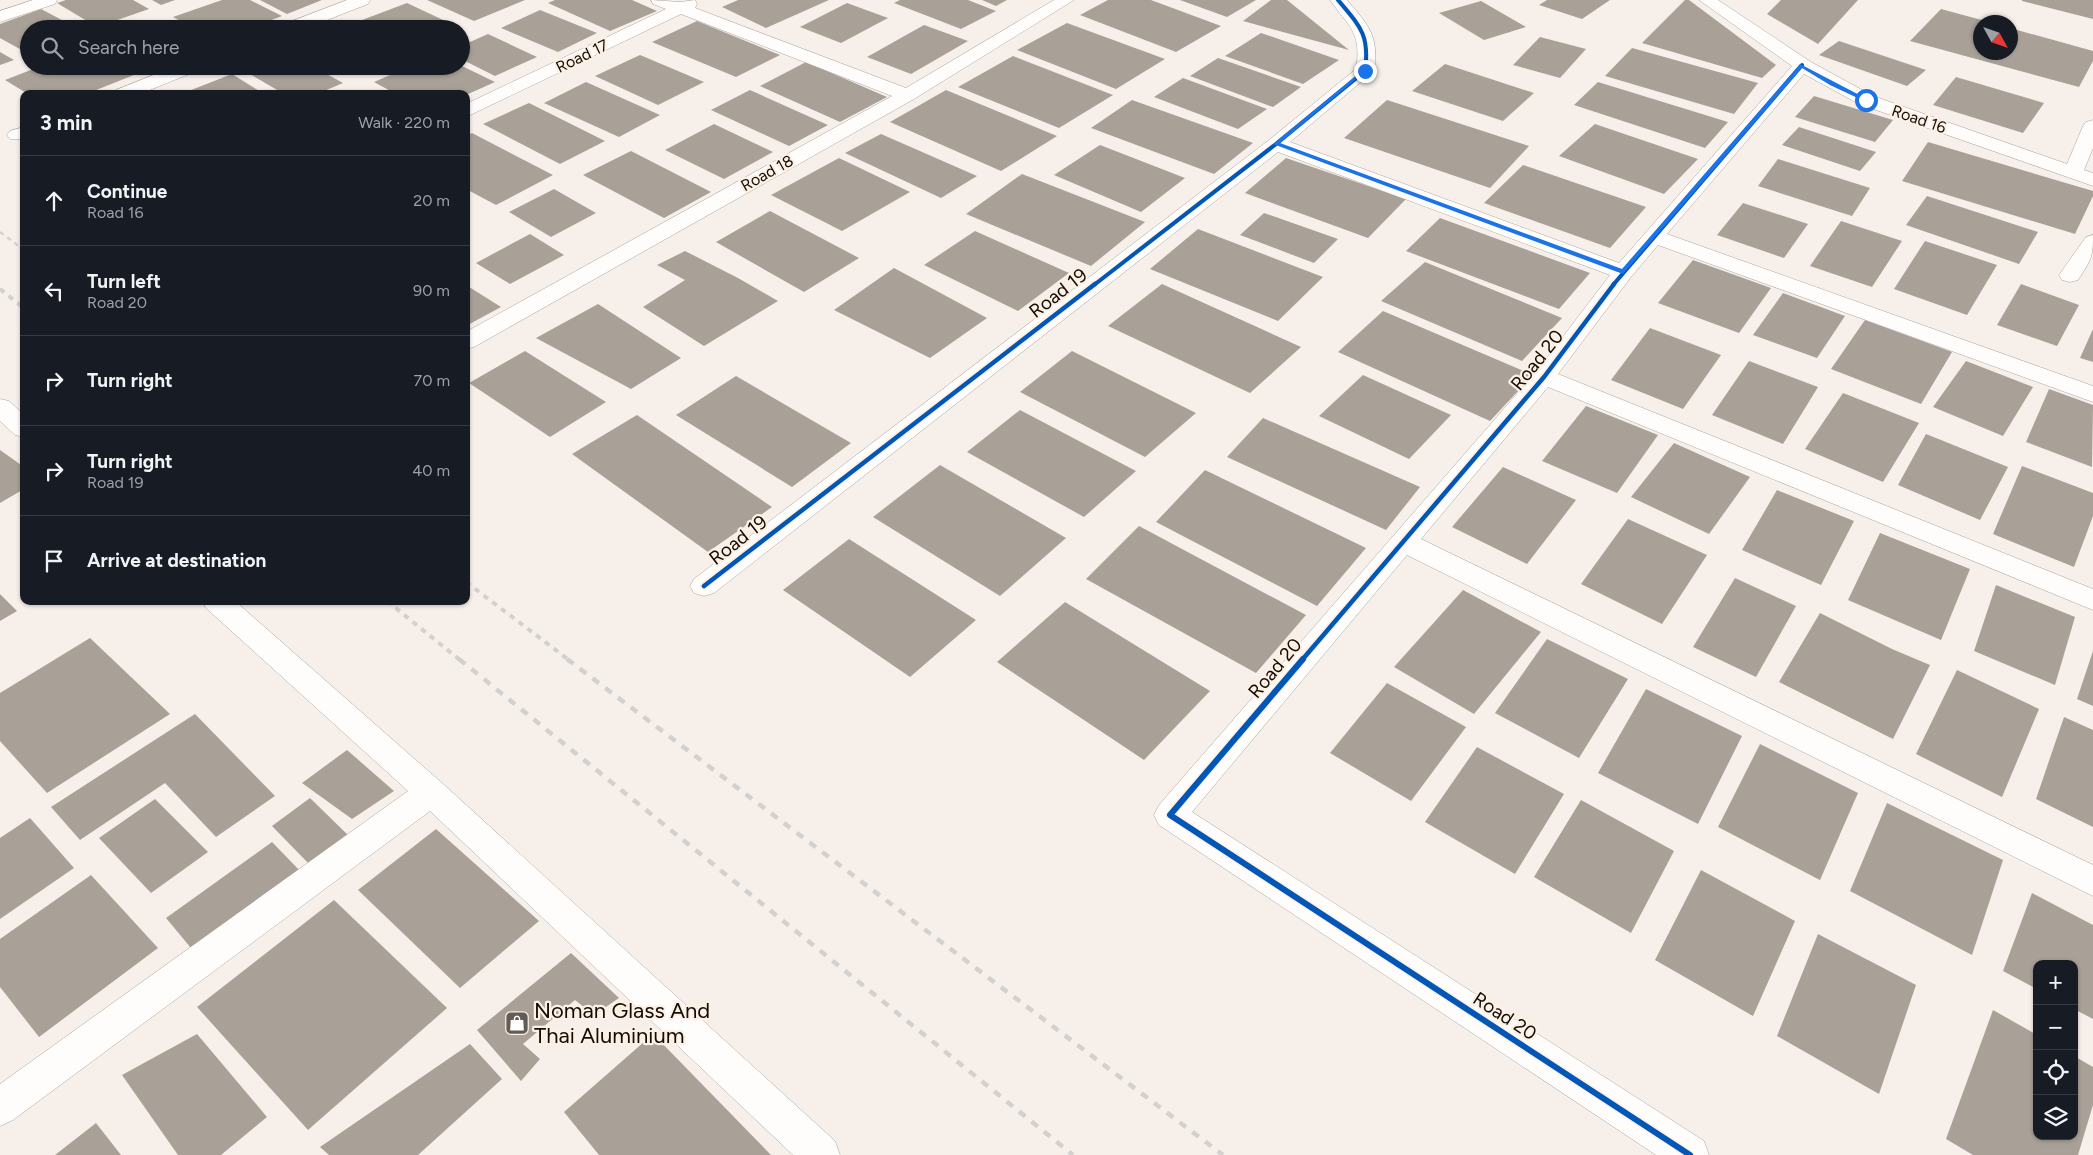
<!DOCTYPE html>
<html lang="en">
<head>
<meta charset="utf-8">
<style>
  :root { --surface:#171b24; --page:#242831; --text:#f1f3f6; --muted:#9ea1a6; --line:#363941 }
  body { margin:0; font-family:Figtree,sans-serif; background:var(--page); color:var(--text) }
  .controls { position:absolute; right:15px; bottom:15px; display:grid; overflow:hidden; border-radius:10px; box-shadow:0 1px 4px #0004 }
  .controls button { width:45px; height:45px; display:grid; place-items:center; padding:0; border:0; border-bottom:1px solid var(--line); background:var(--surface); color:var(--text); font:25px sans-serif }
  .compass { position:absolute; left:1973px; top:15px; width:45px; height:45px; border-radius:50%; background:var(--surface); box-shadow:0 1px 4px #0004; rotate:130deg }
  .stop { position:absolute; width:15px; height:15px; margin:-11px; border:4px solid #1a73e8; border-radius:50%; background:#fff }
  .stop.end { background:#1a73e8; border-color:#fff; box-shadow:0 1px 5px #0008 }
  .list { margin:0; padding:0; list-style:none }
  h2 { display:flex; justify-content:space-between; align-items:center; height:65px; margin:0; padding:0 20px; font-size:21px }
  h2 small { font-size:16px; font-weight:400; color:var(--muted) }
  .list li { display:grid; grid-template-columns:32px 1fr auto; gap:15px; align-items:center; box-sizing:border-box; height:90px; padding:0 20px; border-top:1px solid var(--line) }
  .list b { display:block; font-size:19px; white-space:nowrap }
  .list p { margin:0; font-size:16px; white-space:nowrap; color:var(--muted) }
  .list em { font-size:16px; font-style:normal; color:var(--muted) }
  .icon { flex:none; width:28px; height:28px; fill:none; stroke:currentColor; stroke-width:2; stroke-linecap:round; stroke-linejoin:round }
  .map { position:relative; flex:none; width:2093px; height:1155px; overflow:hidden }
  .search { position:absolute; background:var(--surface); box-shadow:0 1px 4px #0004; left:20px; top:20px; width:450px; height:55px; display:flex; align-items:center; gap:12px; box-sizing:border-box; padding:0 18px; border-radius:28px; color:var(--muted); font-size:19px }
  .panel { position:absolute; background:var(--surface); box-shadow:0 1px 4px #0004; left:20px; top:90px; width:450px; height:515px; border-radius:10px }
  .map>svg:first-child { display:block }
  .building { fill:#a9a198 }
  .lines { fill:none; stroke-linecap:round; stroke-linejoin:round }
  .street-casing { stroke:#aba49e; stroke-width:1 }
  .street { fill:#fefdfc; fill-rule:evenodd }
  .rail-far2 { stroke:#d2d1cf; stroke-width:2.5; stroke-dasharray:4.5 4.5; stroke-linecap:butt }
  .rail-far1 { stroke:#d2d1cf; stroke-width:4; stroke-dasharray:5.5 5.5; stroke-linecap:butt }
  .rail { stroke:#d2d1cf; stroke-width:4.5; stroke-dasharray:8 8; stroke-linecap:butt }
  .cycleway-far2-casing { stroke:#fdf0e4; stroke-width:5.5 }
  .cycleway-far1-casing { stroke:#fdf0e4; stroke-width:8 }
  .cycleway-casing { stroke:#fdf0e4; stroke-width:9 }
  .cycleway-far2 { stroke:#0057b8; stroke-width:4 }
  .cycleway-far1 { stroke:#0057b8; stroke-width:4.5 }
  .cycleway { stroke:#0057b8; stroke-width:6 }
  .route { fill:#1a73e8 }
  .labels { text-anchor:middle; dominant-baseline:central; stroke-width:4.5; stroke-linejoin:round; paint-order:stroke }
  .far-street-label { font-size:16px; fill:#130d06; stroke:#fdf0e4 }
  .street-label { font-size:19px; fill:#130d06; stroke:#fdf0e4 }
  .near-poi-label { font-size:22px; fill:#130d06; stroke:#fdf0e4; text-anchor:start }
</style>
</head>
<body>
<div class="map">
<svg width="2093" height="1155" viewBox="0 0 2093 1155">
  <rect width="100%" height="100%" fill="#f7f0ea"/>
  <!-- building -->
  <g class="building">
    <polygon points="66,0 133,0 149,9 97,27 57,3"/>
    <polygon points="152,0 175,0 161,5"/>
    <polygon points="222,0 250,0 282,16 248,29 194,29 173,17"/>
    <polygon points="260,0 322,0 287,14"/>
    <polygon points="427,0 525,0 474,21"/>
    <polygon points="555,0 632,0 657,11 610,31 548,3"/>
    <polygon points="738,0 829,0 766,28 722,7"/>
    <polygon points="900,0 968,0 996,11 961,29 894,3"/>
    <polygon points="982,0 1007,0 996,6"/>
    <polygon points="1108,0 1151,0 1221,26 1176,52 1080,15"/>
    <polygon points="1180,0 1256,0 1227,17"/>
    <polygon points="1271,0 1287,0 1349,50 1243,21"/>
    <polygon points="1547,0 1610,0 1582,19 1539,5"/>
    <polygon points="1685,0 1689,0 1776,65 1762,78 1642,43"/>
    <polygon points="1781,0 1858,0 1818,44 1767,14"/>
    <polygon points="2022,0 2093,0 2093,19 2022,1"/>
    <polygon points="1481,1 1526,27 1484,40 1439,13"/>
    <polygon points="407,3 458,27 379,29 362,20"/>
    <polygon points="847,3 888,18 841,43 800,27"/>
    <polygon points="41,9 79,29 29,29 29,53 27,53 0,38 0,24"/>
    <polygon points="1941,9 1989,22 1980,22 1980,52 2010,52 2010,28 2093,51 2093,61 2079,87 1910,41"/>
    <polygon points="540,10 597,33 558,52 501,28"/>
    <polygon points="162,20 177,29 137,29 137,28"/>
    <polygon points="697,21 780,55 736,77 652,42"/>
    <polygon points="1067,23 1165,59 1116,89 1017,50"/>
    <polygon points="924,25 968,41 911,74 867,57"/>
    <polygon points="1261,33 1339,60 1303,84 1225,56"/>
    <polygon points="488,34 537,57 495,76 461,59 461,46"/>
    <polygon points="1540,37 1586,49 1560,78 1513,65"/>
    <polygon points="1839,41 1926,70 1907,86 1819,55"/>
    <polygon points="1632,48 1758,83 1734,114 1605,76"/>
    <polygon points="0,52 14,60 0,65"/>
    <polygon points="640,55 704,82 658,105 595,76"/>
    <polygon points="1013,56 1113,95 1059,128 958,87"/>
    <polygon points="1218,58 1301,87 1273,107 1190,76"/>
    <polygon points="806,62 887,97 840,122 760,86"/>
    <polygon points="1445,64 1534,93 1503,121 1412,91"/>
    <polygon points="41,66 120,66 134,75 86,94 28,94 5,80"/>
    <polygon points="140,66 165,66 149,72"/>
    <polygon points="252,66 312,66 343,83 317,94 284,94 243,70"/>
    <polygon points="411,66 462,66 495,82 466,95 396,94 374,82"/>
    <polygon points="232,74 264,94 181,94"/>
    <polygon points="1956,77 2044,103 2023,133 1933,105"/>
    <polygon points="1183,78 1267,109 1238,129 1154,97"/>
    <polygon points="586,82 660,115 619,137 544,103"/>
    <polygon points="1598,82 1728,122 1705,148 1574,105"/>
    <polygon points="750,90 828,125 789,146 711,110"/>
    <polygon points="946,90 1057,136 1001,171 890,122"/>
    <polygon points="1814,96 1893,120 1875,142 1795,117"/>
    <polygon points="1132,100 1253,143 1214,174 1091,128"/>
    <polygon points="1387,100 1529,146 1490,188 1344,138"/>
    <polygon points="529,103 605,141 560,164 483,124"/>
    <polygon points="714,124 773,152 724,179 665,150"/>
    <polygon points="1595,124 1698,159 1664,194 1559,156"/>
    <polygon points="1799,127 1876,152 1860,171 1782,145"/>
    <polygon points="472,133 553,175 496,205 466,189 466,136"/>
    <polygon points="881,134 977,176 941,198 845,153"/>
    <polygon points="1928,142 2093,191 2093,196 2075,234 1902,181"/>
    <polygon points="1100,145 1185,178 1141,212 1054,175"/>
    <polygon points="631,151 711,192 664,218 583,175"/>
    <polygon points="839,158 910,192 842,231 771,195"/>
    <polygon points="1286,158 1406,199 1368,238 1245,193"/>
    <polygon points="1778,159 1870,188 1852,216 1758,186"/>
    <polygon points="1523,165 1646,207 1610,248 1484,203"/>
    <polygon points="1022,174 1145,222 1091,266 966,214"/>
    <polygon points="554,189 596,213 551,237 509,212"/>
    <polygon points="1927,196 2038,232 2019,264 1906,225"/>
    <polygon points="1743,203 1808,224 1784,258 1717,235"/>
    <polygon points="770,211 859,258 804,292 716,242"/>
    <polygon points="1264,213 1338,239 1314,263 1240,235"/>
    <polygon points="1440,218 1590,273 1559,309 1406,251"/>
    <polygon points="1841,221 1902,241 1872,287 1810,266"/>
    <polygon points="1198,229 1323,277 1278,321 1150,269"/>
    <polygon points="975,231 1069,273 1018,311 924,265"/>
    <polygon points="530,234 564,255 510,284 476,263"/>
    <polygon points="1925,241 1997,265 1967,315 1894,289"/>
    <polygon points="685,251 738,278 778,301 704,346 643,307 685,280 657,265"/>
    <polygon points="1693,260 1771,288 1739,333 1658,303"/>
    <polygon points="1425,262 1562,318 1522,361 1381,301"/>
    <polygon points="894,268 987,318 930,358 834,310"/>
    <polygon points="1162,284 1301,347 1250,393 1108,326"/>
    <polygon points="2021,284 2079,305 2057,346 1997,325"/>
    <polygon points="466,285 501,307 466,326"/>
    <polygon points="1783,293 1845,316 1817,358 1753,335"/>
    <polygon points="598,304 681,358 631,389 536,338"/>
    <polygon points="1383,311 1533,375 1490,421 1338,352"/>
    <polygon points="1865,320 1952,352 1921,404 1831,369"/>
    <polygon points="1650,328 1721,355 1683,409 1611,380"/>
    <polygon points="2093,329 2093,362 2080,358"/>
    <polygon points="525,351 606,402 550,437 469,383"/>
    <polygon points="1072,351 1196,413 1145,457 1020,392"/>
    <polygon points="1749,361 1818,387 1783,444 1712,415"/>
    <polygon points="1966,361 2033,387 2003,436 1933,407"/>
    <polygon points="1363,375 1451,415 1409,459 1319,416"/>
    <polygon points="736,376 851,443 792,487 676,415"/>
    <polygon points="2049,389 2093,405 2092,467 2026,442"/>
    <polygon points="1843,393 1919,423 1883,482 1805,449"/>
    <polygon points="1586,406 1658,435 1617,493 1542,461"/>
    <polygon points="1020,410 1136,471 1084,517 967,452"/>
    <polygon points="637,415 772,507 708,552 572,454"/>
    <polygon points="1263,418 1420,487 1386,530 1227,457"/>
    <polygon points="1926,434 2008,467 1980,520 1898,485"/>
    <polygon points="1674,443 1750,477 1709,534 1631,497"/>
    <polygon points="0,450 24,467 24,489 0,503"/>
    <polygon points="940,465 1066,538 1000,596 873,517"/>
    <polygon points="2022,466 2093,493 2093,516 2074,567 1993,534"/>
    <polygon points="1503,467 1576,500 1527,564 1452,527"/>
    <polygon points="1205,470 1366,548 1317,606 1156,522"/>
    <polygon points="1777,490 1854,521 1821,585 1742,550"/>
    <polygon points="1628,519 1707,555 1662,624 1581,584"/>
    <polygon points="1139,526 1306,615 1256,673 1086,579"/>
    <polygon points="1880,533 1970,569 1941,640 1848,600"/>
    <polygon points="849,539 976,620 910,677 783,590"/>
    <polygon points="1735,578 1796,606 1756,677 1693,647"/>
    <polygon points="1996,585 2075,617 2055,685 1974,651"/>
    <polygon points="1463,590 1541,632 1474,714 1394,667"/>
    <polygon points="0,594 17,611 0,621"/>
    <polygon points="1065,602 1210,691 1144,760 997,662"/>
    <polygon points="1820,613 1892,649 1930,665 1893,739 1779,682"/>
    <polygon points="90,638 170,714 47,793 0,741 0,693"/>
    <polygon points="1547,639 1628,679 1579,758 1495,713"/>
    <polygon points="2093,651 2093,706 2077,699"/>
    <polygon points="1957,670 2039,709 2002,797 1916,754"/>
    <polygon points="1387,683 1466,727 1411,801 1330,753"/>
    <polygon points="1646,689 1742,736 1698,824 1598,773"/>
    <polygon points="195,714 275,796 216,837 165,783 80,840 51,807"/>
    <polygon points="2064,717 2093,730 2093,827 2036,799"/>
    <polygon points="1760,744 1858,793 1820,880 1718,827"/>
    <polygon points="1477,747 1564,794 1515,874 1425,822"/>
    <polygon points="347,750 394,791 352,819 302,783"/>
    <polygon points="310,798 351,838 312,867 272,826"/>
    <polygon points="155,799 208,852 151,893 99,838"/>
    <polygon points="1581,800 1674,851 1631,933 1534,877"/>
    <polygon points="1887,803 2003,860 1972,955 1850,891"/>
    <polygon points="30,818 74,868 0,919 0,838"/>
    <polygon points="436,829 539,921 460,988 358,890"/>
    <polygon points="272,842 304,875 196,954 166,918"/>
    <polygon points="1701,870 1795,921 1753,1016 1655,960"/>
    <polygon points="91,875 158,948 39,1037 0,987 0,939"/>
    <polygon points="2032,893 2093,925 2093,1019 2074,1009 2074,964 2037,964 2037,989 2003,971"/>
    <polygon points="334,900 447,1008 308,1130 197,1007"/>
    <polygon points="1818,934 1916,985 1879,1094 1777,1036"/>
    <polygon points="571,953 619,998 594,1015 575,1000 523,1044 540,1059 521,1081 477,1030"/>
    <polygon points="1993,1010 2037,1035 2037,1136 2074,1136 2074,1056 2093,1067 2093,1105 2078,1155 1973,1155 1946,1139"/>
    <polygon points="197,1034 267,1117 221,1155 178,1155 122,1075"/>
    <polygon points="653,1034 771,1155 599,1155 564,1112"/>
    <polygon points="470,1044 502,1079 418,1155 329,1155 320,1147"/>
    <polygon points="96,1123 121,1155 55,1155"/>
  </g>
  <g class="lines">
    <!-- street casing -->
    <g class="street-casing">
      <g id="street">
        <polygon points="33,0 57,0 55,4 0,22 0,11"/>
        <polygon points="347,0 370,0 368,4 304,29 280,29 282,25"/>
        <polygon points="651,0 680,2 695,0 697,4 695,8 906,88 1054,0 1074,0 914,99 474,347 466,349 466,332 892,96 681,14 466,117 466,104 666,9 653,4"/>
        <path d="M1330,0H1347C1369,26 1379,35 1374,71L1290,142L1619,263L1792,66L1699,0H1718L1811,62L1873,96L2067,164L2083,126L2086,122L2093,120V148L2084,170L2093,173V186L1859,104L1804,74L1667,234L2093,386V402L1658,245L1631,277L1558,374L2093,589V610L1548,387L1421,539L2093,865V896L1407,555L1192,812L1704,1141L1709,1155H1656L1159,825L1154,815L1159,805L1536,372L1610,275L1278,152L714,593L704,596L694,593L690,586L694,579L1269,140L1356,69C1362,32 1349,27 1330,0Z"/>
        <polygon points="176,66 202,66 199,70 140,94 114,94 116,90"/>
        <polygon points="24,127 24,139 10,139 7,135 10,131"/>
        <path d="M2093,235C2093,258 2091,260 2078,280L2070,282L2062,280L2059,275L2086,237Z"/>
        <polygon points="0,399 9,401 24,415 24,437 15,435 0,421"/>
        <polygon points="202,601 235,601 442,783 835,1141 840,1155 793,1155 430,811 13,1120 0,1126 0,1084 408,791 206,608"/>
      </g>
    </g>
    <!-- street -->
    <use href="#street" class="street"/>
    <!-- rail-far2 -->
    <polyline class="rail-far2" points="0,232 24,250"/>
    <!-- rail-far1 -->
    <g class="rail-far1">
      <polyline points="0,289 24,308"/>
      <polyline points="466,582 569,660"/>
      <polyline points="387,601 460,660"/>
    </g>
    <!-- rail -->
    <g class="rail">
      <polyline points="459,659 1073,1155"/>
      <polyline points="567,659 1223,1155"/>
    </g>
    <!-- cycleway-far2 casing -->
    <g class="cycleway-far2-casing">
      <g id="cycleway-far2">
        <path d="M1094,285L1276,144L1365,71C1370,35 1360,26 1338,0"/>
        <polyline points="1613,285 1802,65"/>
      </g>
    </g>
    <!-- cycleway-far1 casing -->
    <g class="cycleway-far1-casing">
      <g id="cycleway-far1">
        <polyline points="704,586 1095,284"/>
        <polyline points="1302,660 1544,377 1614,284"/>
      </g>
    </g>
    <!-- cycleway casing -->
    <g class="cycleway-casing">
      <polyline id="cycleway" points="1303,659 1170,815 1690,1155"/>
    </g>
    <!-- cycleway-far2 -->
    <use href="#cycleway-far2" class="cycleway-far2"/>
    <!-- cycleway-far1 -->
    <use href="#cycleway-far1" class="cycleway-far1"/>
    <!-- cycleway -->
    <use href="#cycleway" class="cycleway"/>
  </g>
  <!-- route -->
  <polygon class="route" points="1800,64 1869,100 1864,101 1830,85 1802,68 1623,274 1273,144 1363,70 1367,70 1280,143 1622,269"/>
  <!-- icons -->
  <defs>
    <g id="shop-square" transform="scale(1.25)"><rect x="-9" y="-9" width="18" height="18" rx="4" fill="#635c56" stroke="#fdf0e4"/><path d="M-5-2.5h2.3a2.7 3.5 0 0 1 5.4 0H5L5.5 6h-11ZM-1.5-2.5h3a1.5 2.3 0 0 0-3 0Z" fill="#fff"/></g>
  </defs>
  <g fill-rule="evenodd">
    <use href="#shop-square" x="517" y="1023"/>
  </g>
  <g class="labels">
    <!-- far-street labels -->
    <g class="far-street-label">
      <text transform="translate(582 56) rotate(-26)">Road 17</text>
      <text transform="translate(1919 119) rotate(19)">Road 16</text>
      <text transform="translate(767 173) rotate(-29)">Road 18</text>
    </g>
    <!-- street labels -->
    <g class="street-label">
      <text transform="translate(1058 293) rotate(-38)">Road 19</text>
      <text transform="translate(1537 360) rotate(-51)">Road 20</text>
      <text transform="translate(738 540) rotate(-38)">Road 19</text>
      <text transform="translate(1275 668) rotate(-50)">Road 20</text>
      <text transform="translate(1505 1016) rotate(33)">Road 20</text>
    </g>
    <!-- near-poi labels -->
    <g class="near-poi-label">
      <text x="534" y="1010">Noman Glass And<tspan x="534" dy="25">Thai Aluminium</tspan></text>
    </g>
  </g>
</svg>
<div class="controls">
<button>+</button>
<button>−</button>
<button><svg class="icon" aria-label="locate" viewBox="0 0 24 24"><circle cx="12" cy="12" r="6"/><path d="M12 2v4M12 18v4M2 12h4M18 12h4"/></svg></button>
<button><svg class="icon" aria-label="layers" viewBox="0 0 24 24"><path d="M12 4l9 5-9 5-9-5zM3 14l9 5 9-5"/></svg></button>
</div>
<svg class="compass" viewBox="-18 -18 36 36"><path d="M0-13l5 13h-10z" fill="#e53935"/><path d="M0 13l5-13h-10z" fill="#9ea1a6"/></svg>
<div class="stop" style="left:1866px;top:100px"></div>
<div class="stop end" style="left:1365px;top:71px"></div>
<div class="search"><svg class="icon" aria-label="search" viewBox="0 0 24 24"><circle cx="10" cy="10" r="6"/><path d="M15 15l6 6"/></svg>Search here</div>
<section class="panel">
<h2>3 min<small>Walk · 220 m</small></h2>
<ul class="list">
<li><svg class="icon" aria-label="ahead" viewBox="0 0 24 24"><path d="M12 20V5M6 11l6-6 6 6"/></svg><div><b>Continue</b><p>Road 16</p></div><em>20 m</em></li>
<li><svg class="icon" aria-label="left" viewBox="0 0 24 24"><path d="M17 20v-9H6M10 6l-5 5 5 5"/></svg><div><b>Turn left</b><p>Road 20</p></div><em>90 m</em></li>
<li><svg class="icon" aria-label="right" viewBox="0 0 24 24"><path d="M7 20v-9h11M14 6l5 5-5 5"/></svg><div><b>Turn right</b></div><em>70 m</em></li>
<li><svg class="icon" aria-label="right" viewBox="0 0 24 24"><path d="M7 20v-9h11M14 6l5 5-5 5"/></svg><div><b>Turn right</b><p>Road 19</p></div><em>40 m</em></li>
<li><svg class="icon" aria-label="arrive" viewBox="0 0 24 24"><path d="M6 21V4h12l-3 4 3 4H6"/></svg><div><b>Arrive at destination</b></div></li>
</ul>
</section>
</div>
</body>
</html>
